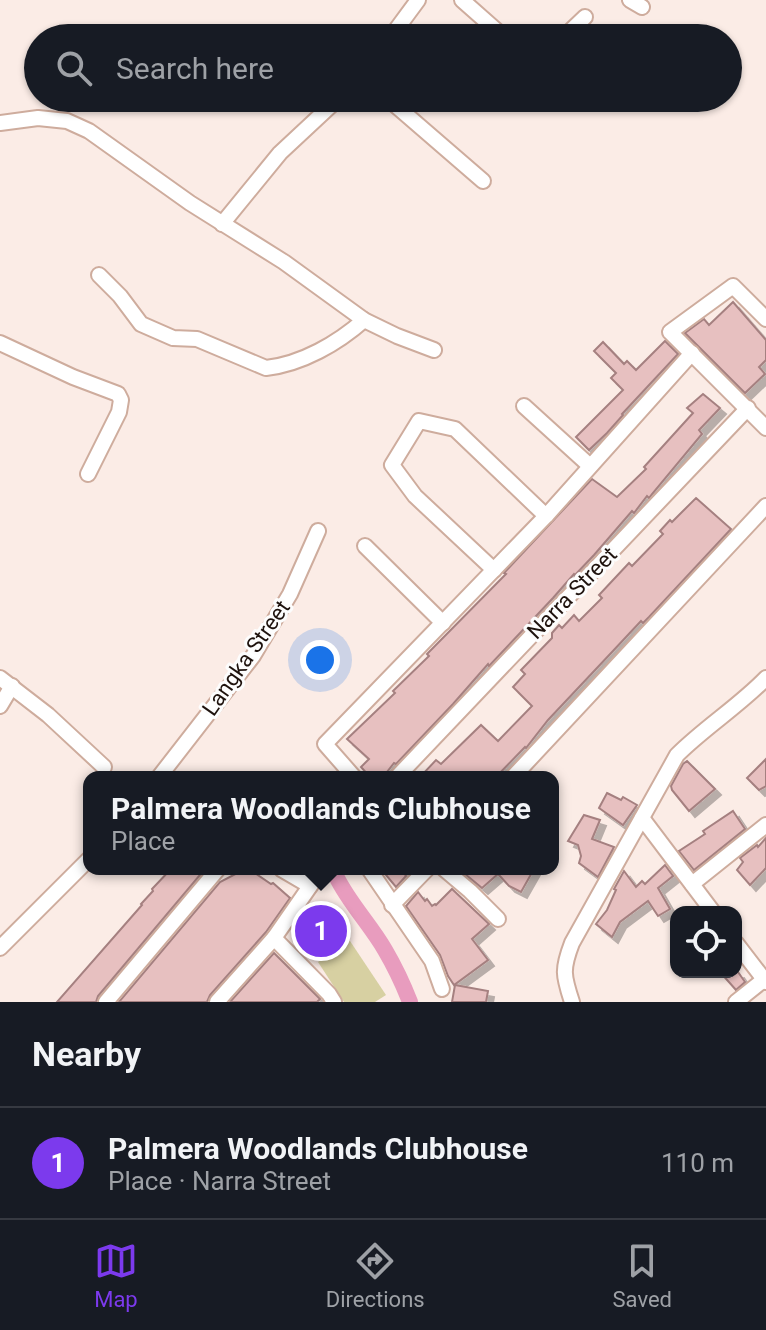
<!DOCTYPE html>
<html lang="en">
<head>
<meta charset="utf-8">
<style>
  :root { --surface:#171b24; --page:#20242c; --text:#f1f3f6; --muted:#9ea1a6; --line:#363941; --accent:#7c3aed }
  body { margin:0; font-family:Roboto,sans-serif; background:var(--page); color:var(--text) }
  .controls { position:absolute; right:24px; bottom:24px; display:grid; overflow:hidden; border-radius:16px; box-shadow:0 2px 6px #0004 }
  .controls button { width:72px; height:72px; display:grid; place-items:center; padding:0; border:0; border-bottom:2px solid var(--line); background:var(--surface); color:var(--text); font:40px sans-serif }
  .you { position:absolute; left:320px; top:660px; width:28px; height:28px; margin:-20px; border:6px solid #fff; border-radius:50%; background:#1a73e8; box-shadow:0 0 0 12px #1a73e833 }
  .badge { display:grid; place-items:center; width:52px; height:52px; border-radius:50%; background:var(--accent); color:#fff; font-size:26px; font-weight:700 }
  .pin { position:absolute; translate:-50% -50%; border:4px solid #fff; box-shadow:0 2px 8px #0006 }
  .popup { position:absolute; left:83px; top:771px; width:476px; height:104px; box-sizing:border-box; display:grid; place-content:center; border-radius:16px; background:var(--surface); filter:drop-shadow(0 2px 6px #0005); font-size:26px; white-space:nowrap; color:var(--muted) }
  .popup b { font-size:30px; color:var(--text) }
  .popup::after { content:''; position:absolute; left:50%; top:100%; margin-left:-16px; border:16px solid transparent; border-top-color:var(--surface) }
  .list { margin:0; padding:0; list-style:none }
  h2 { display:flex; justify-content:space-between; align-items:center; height:104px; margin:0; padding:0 32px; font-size:34px }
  h2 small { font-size:26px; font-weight:400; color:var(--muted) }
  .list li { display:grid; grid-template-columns:52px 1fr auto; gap:24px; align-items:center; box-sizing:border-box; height:112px; padding:0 32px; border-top:2px solid var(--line) }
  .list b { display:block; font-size:30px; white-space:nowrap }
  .list p { margin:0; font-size:26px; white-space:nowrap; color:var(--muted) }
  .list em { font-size:26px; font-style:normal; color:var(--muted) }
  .icon { flex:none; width:44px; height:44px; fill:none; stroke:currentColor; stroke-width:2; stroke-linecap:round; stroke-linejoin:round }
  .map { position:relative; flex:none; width:766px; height:1002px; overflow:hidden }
  .search { position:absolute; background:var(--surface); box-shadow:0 2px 6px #0004; left:24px; right:24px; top:24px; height:88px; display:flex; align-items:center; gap:20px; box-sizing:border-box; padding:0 28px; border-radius:44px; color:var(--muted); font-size:30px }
  .sheet { height:216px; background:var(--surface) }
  nav { display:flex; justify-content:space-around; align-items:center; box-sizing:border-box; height:112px; border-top:2px solid var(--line); background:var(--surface); font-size:22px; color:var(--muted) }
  nav a { display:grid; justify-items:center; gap:4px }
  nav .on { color:var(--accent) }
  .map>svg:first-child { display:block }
  .green { fill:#d7d0a2 }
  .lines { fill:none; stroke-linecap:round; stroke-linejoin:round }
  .canal { stroke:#e89cbe; stroke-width:16 }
  .building { fill:#e7c0c0; stroke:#a58080; stroke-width:2; filter:url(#shadow) }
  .street-casing { stroke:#ceac9d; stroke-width:18 }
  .street { stroke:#fff; stroke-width:14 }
  .labels { text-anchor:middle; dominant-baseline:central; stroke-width:6; stroke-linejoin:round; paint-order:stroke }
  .street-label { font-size:22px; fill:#1e120d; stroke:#fdfdfd }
</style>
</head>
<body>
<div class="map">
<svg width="766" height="1002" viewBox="0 0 766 1002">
  <defs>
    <filter id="shadow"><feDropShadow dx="6" dy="6" stdDeviation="0" flood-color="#0004"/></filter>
  </defs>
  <rect width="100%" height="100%" fill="#fbece6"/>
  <!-- green -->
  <polygon class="green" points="350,941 386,995 375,1002 344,1002 318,962"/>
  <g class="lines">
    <!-- canal -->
    <path class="canal" d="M336,876C349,903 370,924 385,950C395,967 403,984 410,1002"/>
  </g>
  <!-- building -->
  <g class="building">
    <polygon points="733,302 766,340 766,360 759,367 765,374 745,393 685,333 704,319 709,325"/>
    <polygon points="665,341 678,354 622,414 623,415 607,433 589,450 576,437 623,390 611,378 616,373 594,351 603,342 624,364 627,361 636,370"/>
    <polygon points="703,394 720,408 699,430 702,434 652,494 649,498 647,496 634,513 632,511 594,555 575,575 574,574 553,598 489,666 488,664 453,704 396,764 394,763 383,777 370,777 361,767 369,759 347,739 395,693 393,691 429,656 427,654 506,574 504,573 592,479 617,497 646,469 644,467 693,413 687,408"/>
    <polygon points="696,498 731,529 649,617 643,623 641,621 612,652 548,720 526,748 525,747 496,777 420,777 436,760 441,764 481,725 498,741 532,706 513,687 525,674 521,670 552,638 552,633 559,625 562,628 574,615 579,621 602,598 599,595 629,563 632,566 663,534 660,531 670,520 672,522"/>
    <polygon points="766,759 766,786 759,790 747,778"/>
    <polygon points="687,761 715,789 689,811 672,790 671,786 683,764"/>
    <polygon points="607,793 621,800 623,797 637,805 623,825 599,808"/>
    <polygon points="733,811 745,829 694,870 679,851 705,834 703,831"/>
    <polygon points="584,815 600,820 592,839 614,847 598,877 579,863 581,856 578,845 568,841"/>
    <polygon points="766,838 766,868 750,885 737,870 743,862 740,858 757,845 758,847"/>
    <polygon points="665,865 673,876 658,888 670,909 658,916 648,901 620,922 612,937 596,924 607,910 616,890 614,889 624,871 636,887 642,881 645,884"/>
    <polygon points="171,869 205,869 98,996 96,1002 57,1002 142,905 141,904 153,891 152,889"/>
    <polygon points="245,869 249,869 271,884 273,883 290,898 266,932 210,995 207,1002 119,1002 220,882"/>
    <polygon points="381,869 401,869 406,876 396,887"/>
    <polygon points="459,869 534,869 521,892 509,886 498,874 482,888"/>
    <polygon points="452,889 489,924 472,939 488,960 454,985 448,976 440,955 406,906 418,892 425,901 427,899 432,906 435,904 436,905"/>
    <polygon points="324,916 336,933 319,945 307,928"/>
    <polygon points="274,953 320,999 317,1002 230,1002"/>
    <polygon points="720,972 738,972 745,982 736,990"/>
    <polygon points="455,985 488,991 486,1002 452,1002"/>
  </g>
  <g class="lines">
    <!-- street casing -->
    <g class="street-casing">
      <g id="street">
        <polyline points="462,0 505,38"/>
        <polyline points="630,0 642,7"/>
        <polyline points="390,38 418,0"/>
        <polyline points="563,38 585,17"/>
        <polyline points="387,98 483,181"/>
        <polyline points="0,123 38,118 67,121 89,131 190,203 284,262 364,320 397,336 434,350"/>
        <polyline points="222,224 280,153 339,98"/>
        <path d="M99,275L120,296L141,324L173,338L197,339L266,368C302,364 338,343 364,320"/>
        <polyline points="766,319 733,286 670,332 766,428"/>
        <polyline points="0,343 73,377 118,394 121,400 119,412 88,474"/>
        <polyline points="524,406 590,466"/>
        <polyline points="365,546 443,623"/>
        <polyline points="494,570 415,496 392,465 419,421 455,429 546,516"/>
        <polyline points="0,678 48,715 104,767"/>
        <polyline points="0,706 12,686"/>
        <polyline points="159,777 253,656 290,594 318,531"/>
        <polyline points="354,777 325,744 546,516 692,353"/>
        <polyline points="397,777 748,408"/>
        <polyline points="513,777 766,506"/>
        <polyline points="642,818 713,912"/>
        <polyline points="281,869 310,886"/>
        <polyline points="369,869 432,961 442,989"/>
        <polyline points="444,869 470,891 498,919"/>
        <polyline points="692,884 766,825"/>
        <polyline points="392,905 427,869"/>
        <polyline points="274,938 329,994 334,1002"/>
        <polyline points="736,943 766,982"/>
        <polyline points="0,948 89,859"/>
        <polyline points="106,1002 218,869"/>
        <polyline points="217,1002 274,938 322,869"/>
        <path d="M572,1002C563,975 562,969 572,943L677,755C705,727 739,706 766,678"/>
        <polyline points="736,1002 766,978"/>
      </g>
    </g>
    <!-- street -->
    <use href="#street" class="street"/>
  </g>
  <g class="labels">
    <!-- street labels -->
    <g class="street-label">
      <text transform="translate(572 593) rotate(-46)">Narra Street</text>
      <text transform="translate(246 658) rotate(-55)">Langka Street</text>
    </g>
  </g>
</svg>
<div class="controls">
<button><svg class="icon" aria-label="locate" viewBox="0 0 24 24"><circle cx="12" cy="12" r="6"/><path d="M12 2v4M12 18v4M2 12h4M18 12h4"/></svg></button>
</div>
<div class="you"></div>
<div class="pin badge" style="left:321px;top:931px">1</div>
<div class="popup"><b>Palmera Woodlands Clubhouse</b>Place</div>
<div class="search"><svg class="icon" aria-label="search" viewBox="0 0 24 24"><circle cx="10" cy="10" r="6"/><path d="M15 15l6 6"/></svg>Search here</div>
</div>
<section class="sheet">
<h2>Nearby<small></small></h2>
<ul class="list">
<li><span class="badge">1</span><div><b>Palmera Woodlands Clubhouse</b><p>Place · Narra Street</p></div><em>110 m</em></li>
</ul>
</section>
<nav>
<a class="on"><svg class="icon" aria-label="map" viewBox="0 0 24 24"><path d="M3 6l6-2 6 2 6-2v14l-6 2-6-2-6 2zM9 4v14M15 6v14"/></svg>Map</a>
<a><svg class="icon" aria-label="directions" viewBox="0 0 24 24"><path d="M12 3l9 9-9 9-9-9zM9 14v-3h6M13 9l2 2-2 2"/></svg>Directions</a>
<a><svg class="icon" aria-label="saved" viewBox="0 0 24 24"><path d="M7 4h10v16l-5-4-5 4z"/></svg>Saved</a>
</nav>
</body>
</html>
